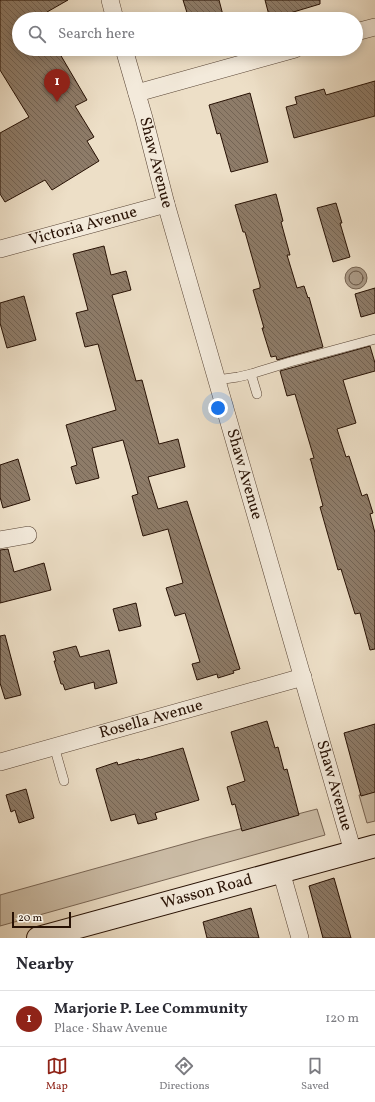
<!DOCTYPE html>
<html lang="en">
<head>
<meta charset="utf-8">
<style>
  :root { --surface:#fff; --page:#f7f7f7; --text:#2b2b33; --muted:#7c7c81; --line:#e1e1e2; --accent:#8f2418 }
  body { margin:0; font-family:Vollkorn,serif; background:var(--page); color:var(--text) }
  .scale { position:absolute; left:12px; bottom:10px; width:59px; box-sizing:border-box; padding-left:4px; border:2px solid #271104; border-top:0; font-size:11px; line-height:14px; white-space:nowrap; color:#271104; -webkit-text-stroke:3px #f3eadb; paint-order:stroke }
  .you { position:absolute; left:218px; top:408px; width:14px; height:14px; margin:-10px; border:3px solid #fff; border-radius:50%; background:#1a73e8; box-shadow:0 0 0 6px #1a73e833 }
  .badge { display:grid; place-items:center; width:26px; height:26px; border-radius:50%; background:var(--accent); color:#fff; font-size:13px; font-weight:700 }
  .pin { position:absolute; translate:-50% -33px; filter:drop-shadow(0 1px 2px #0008) }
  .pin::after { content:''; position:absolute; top:21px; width:14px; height:12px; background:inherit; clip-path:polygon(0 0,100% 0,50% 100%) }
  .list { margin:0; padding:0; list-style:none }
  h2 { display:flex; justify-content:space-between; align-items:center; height:52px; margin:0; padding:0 16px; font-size:17px }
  h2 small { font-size:13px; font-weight:400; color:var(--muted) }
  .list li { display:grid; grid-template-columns:26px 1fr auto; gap:12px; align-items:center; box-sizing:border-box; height:56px; padding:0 16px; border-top:1px solid var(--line) }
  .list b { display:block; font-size:15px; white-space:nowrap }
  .list p { margin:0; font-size:13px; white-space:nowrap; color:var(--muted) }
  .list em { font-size:13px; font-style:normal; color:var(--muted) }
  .icon { flex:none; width:22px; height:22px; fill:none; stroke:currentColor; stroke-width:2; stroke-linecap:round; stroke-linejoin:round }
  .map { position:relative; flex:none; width:375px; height:938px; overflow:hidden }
  .search { position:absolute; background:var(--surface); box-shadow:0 2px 10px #0003; left:12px; right:12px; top:12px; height:44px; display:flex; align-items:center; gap:10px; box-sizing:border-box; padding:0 14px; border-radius:22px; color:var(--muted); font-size:15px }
  .sheet { height:108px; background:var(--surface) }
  nav { display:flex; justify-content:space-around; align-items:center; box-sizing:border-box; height:56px; border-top:1px solid var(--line); background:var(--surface); font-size:11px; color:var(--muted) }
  nav a { display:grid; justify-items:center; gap:2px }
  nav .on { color:var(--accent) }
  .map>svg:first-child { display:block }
  .park { fill:#cbbca6; stroke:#796655 }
  .water { fill:#aa9985; stroke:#766351 }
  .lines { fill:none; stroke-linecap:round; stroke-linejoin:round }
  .shore { stroke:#685544; stroke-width:1 }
  .building { fill:url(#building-back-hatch); stroke:#271104 }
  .lane-casing { stroke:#584435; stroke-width:10 }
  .street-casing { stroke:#584435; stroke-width:18 }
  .secondary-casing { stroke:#271104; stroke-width:24 }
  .lane { stroke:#f3eadb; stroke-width:9 }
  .street { stroke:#f3eadb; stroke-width:17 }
  .secondary { stroke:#f3eadb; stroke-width:22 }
  .labels { text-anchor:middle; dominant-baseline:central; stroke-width:3; stroke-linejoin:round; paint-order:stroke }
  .street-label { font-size:16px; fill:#271104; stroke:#f3eadb }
</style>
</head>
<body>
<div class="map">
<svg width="375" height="938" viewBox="0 0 375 938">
  <defs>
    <pattern id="building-back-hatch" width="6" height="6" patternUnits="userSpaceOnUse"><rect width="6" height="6" fill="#8e7c69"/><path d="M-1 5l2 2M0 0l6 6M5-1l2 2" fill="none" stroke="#746454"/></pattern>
  </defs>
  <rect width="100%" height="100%" fill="#eddfc7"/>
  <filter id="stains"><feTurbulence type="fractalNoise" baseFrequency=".005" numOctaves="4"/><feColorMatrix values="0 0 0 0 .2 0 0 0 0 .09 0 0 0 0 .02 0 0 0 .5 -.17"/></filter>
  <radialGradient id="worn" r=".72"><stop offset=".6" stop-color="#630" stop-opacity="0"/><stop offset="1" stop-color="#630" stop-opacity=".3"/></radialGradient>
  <!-- park -->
  <g class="park">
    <polygon points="375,791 375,821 367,823 359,795"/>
    <polygon points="317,809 325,835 0,926 0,895 205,838"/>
  </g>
  <!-- water -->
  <circle class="water" cx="356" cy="278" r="11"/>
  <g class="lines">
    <!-- shore -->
    <circle class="shore" cx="356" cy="278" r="7"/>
  </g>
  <!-- building -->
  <g class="building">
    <polygon points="0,0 68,0 47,12 51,19 19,19 19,49 57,49 87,100 75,106 94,137 87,141 99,161 52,190 45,180 5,202 0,194 0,133 29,117 0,70"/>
    <polygon points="183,0 219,0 224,19 189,19"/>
    <polygon points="265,0 320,0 320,4 270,19"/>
    <polygon points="375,81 375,116 294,138 286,107 297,104 295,97 324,89 326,95"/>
    <polygon points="250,93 268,162 231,172 220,133 217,134 209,105"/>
    <polygon points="276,194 283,221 281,222 290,255 287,255 297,288 304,286 308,298 309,297 323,347 277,360 276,356 271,357 262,328 264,328 253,290 260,288 260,285 245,232 243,232 235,205"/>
    <polygon points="336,203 342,223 340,223 350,257 333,262 317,208"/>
    <polygon points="104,246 111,275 126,271 131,290 112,295 136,381 142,380 159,444 178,439 185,467 148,477 158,509 187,501 240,669 233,671 234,673 218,678 217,674 197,680 192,664 200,662 185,613 175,616 166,588 183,583 168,529 143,536 132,496 138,494 123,440 92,448 99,478 76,484 71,467 77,465 66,425 116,410 98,344 85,347 76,313 88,310 73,254"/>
    <polygon points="375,288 375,313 361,317 355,294"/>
    <polygon points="24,296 36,340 7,348 0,323 0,303"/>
    <polygon points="370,346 375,363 375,371 343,380 356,423 337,429 346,457 349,456 362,496 367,494 373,513 370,514 375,533 375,649 370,650 360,613 355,614 341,569 338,570 320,507 323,506 311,461 310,459 314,458 295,394 287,396 280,371"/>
    <polygon points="18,459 30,500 3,508 0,497 0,465"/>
    <polygon points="8,549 14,572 44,563 51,590 0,603 0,550"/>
    <polygon points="136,603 141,626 119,631 113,609"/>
    <polygon points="5,635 21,695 5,699 0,683 0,636"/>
    <polygon points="76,646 80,657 109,650 117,683 95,689 94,682 65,690 63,684 61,684 54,661 56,661 53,652"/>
    <polygon points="267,721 275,748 278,747 284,770 287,769 299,815 242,831 235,804 232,805 227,787 245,781 231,732"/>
    <polygon points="375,724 375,792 361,796 344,733"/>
    <polygon points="183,748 199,800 155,813 157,819 138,824 135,814 111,821 96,769 117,762 118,765 139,759 140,760"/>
    <polygon points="26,789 34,818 19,823 15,810 11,812 6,795"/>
    <polygon points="334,878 351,938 323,938 309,886"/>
    <polygon points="251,908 259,938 207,938 203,922"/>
  </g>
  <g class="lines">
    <!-- lane casing -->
    <g class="lane-casing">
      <g id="lane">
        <polyline points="251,374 290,362 375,339"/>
        <polyline points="217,380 238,377 251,374 257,394"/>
        <polyline points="54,746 64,781"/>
      </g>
    </g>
    <!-- street casing -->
    <g class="street-casing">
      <g id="street">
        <polyline points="110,0 115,19"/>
        <polyline points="356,32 375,27"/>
        <path id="s1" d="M124,49L144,118L166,204L353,852"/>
        <polyline points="137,93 295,49"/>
        <path id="s2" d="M0,249L166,204"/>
        <polyline points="0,540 28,535"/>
        <path id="s3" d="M0,762L303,677"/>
        <polyline points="281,871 300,938"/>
      </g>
    </g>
    <!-- secondary casing -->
    <g class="secondary-casing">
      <g id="secondary">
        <path id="s4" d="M38,938L375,846"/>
      </g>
    </g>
    <!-- lane -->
    <use href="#lane" class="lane"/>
    <!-- street -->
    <use href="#street" class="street"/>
    <!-- secondary -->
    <use href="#secondary" class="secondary"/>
  </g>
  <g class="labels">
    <!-- street labels -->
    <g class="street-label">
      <text stroke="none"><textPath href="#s1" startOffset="118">Shaw Avenue</textPath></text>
      <text stroke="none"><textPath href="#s2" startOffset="86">Victoria Avenue</textPath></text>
      <text stroke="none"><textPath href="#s1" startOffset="442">Shaw Avenue</textPath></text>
      <text stroke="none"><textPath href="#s3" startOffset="157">Rosella Avenue</textPath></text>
      <text stroke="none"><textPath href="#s1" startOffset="766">Shaw Avenue</textPath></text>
      <text stroke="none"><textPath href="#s4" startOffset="175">Wasson Road</textPath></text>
    </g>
  </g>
  <rect width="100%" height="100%" filter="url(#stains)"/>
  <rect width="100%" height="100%" fill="url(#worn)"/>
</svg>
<div class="scale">20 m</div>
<div class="you"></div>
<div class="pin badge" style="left:57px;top:102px">1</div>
<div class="search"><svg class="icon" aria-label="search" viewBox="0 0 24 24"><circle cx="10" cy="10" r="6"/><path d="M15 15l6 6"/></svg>Search here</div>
</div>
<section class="sheet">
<h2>Nearby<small></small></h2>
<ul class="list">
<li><span class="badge">1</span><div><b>Marjorie P. Lee Community</b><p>Place · Shaw Avenue</p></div><em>120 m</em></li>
</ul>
</section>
<nav>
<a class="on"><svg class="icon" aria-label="map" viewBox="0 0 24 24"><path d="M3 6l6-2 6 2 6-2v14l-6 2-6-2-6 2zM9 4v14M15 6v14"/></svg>Map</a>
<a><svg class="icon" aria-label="directions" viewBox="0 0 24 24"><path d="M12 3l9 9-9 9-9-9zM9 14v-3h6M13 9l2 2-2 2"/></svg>Directions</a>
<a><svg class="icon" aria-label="saved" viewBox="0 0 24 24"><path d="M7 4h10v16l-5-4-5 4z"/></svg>Saved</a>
</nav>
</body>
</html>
